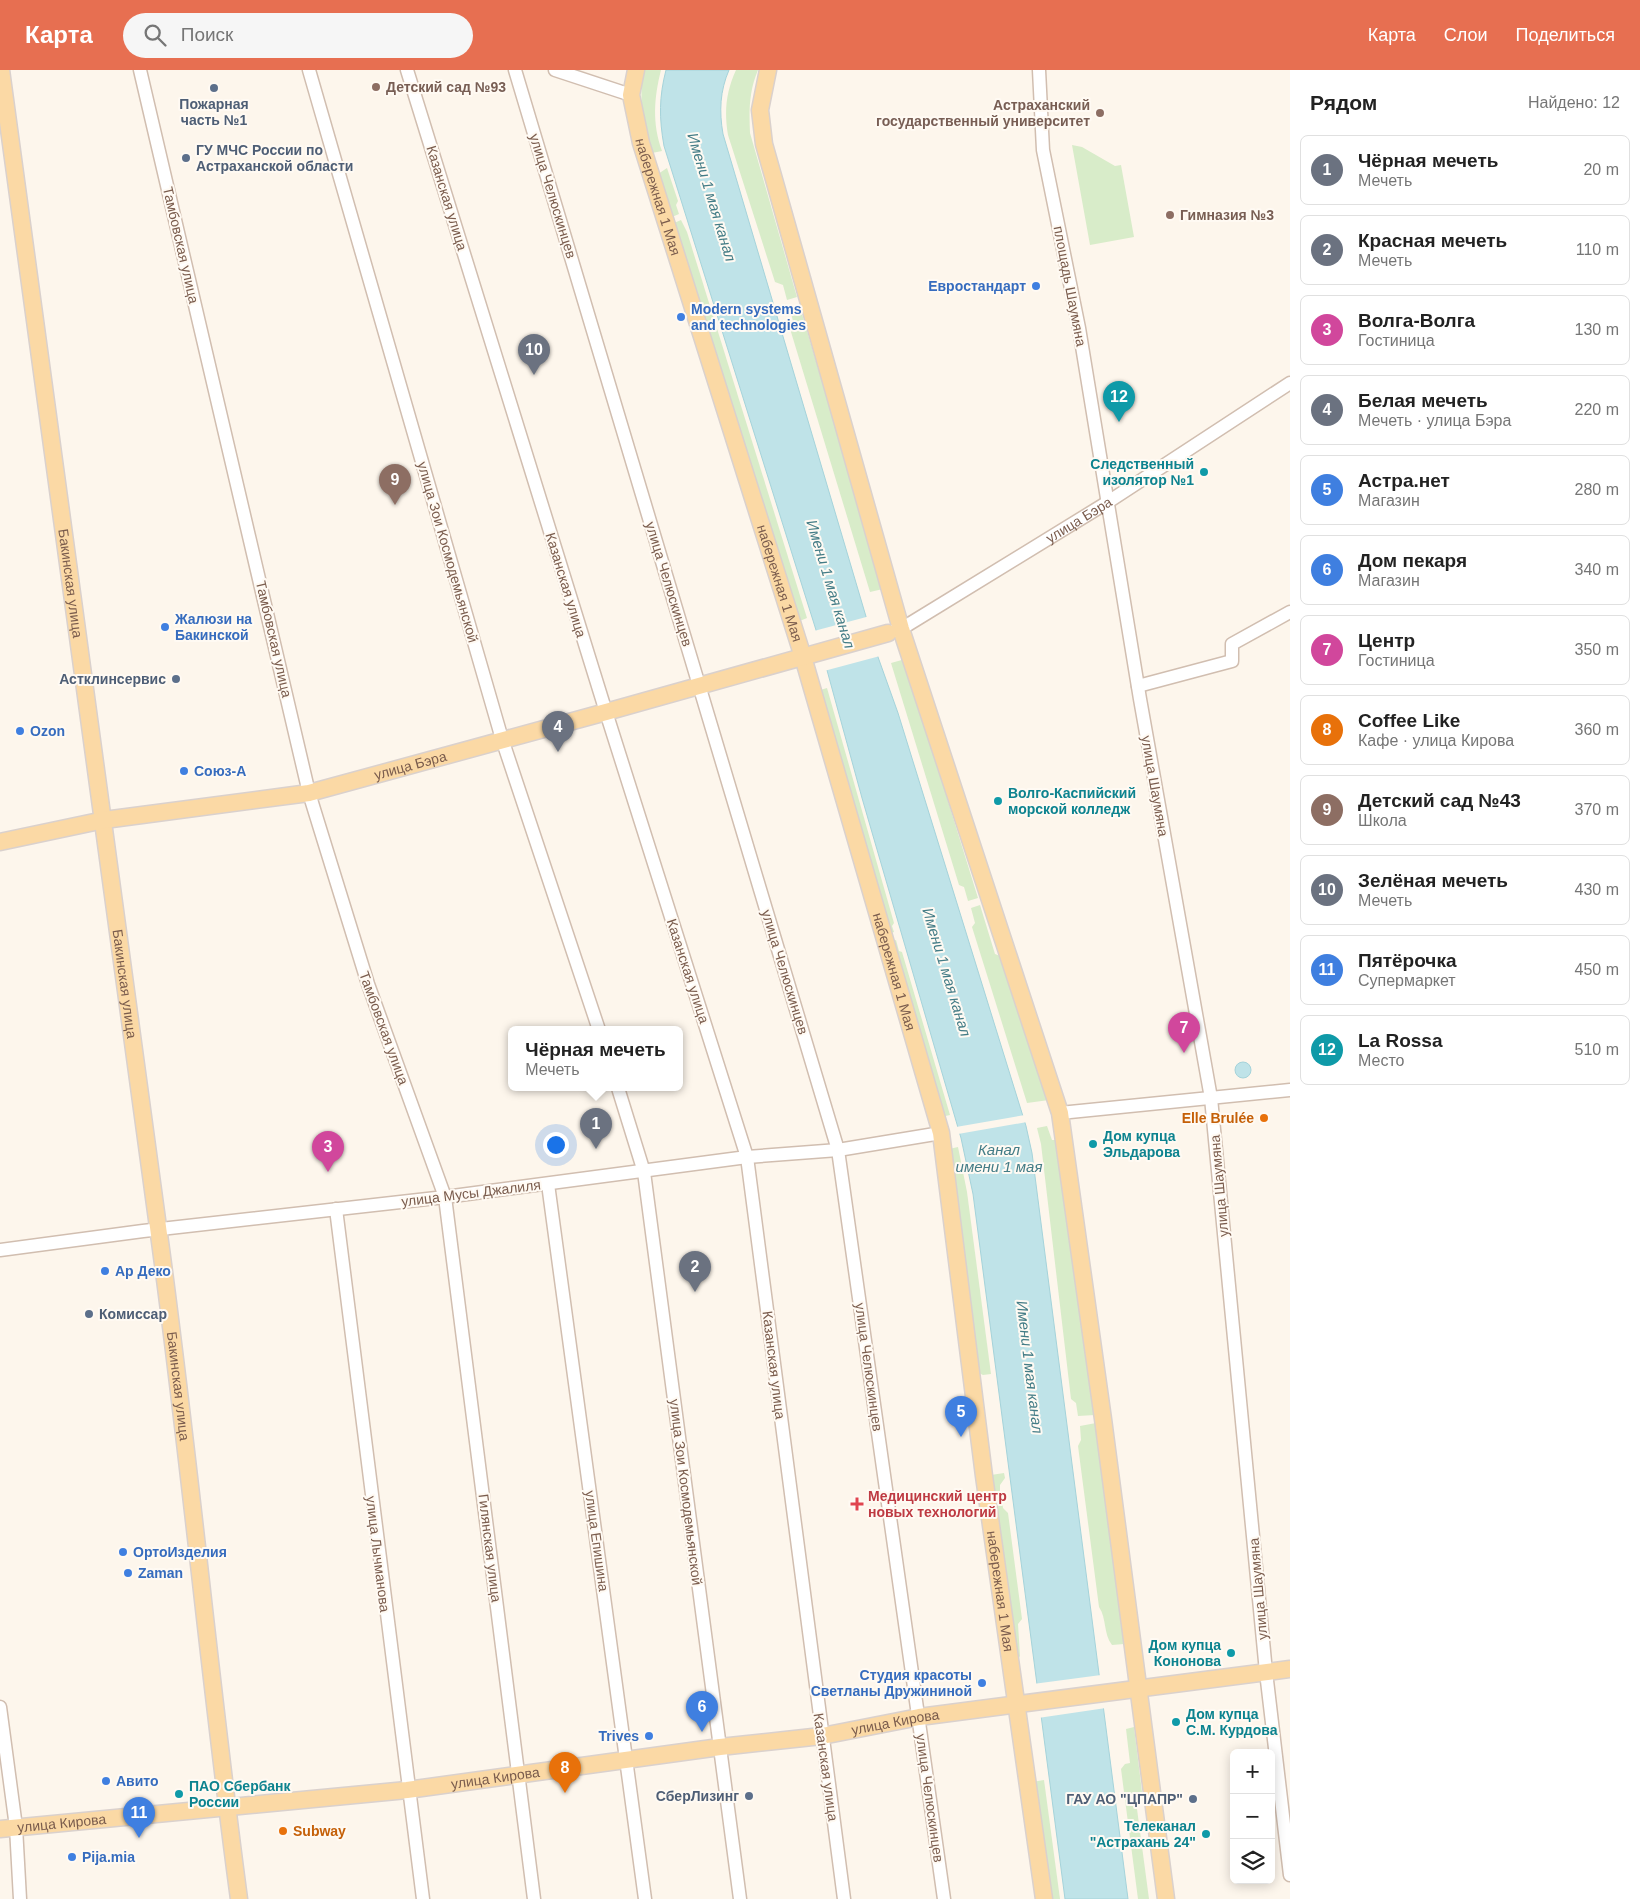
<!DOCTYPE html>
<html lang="ru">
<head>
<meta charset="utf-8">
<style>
  :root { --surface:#fff; --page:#f6f6f6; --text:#222; --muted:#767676; --line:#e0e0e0; --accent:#e76f51 }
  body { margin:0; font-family:Helvetica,sans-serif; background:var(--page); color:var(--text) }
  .controls { position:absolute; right:15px; bottom:15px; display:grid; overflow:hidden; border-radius:8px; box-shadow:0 2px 12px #0003 }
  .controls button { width:45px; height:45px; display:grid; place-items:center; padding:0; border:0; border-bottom:1px solid var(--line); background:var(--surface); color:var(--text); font:25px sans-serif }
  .you { position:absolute; left:555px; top:1074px; width:18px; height:18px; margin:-12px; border:4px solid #fff; border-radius:50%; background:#1a73e8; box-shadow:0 0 0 8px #1a73e833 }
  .badge { display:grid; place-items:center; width:32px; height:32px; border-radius:50%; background:var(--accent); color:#fff; font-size:16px; font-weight:700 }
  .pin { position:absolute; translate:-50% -41px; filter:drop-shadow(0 1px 2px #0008) }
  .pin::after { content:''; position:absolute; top:26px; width:18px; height:15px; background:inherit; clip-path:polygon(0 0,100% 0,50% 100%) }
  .popup { position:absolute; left:508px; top:956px; width:175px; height:65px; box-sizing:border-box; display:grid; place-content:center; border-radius:8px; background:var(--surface); filter:drop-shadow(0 1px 4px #0005); font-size:16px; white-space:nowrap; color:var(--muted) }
  .popup b { font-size:19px; color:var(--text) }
  .popup::after { content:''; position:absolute; left:50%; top:100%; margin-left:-10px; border:10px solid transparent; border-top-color:var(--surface) }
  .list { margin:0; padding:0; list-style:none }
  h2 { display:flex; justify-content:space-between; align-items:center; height:65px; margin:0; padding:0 20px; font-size:21px }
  h2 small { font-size:16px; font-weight:400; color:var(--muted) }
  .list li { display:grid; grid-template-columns:32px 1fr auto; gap:15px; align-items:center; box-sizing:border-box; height:70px; margin:0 10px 10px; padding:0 10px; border:1px solid var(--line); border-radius:8px }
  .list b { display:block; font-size:19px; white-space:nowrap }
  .list p { margin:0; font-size:16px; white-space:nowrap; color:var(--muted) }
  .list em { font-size:16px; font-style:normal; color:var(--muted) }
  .icon { flex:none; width:28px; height:28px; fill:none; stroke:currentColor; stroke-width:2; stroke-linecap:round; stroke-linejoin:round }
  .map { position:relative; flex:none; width:1290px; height:1829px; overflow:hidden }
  header { display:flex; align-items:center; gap:30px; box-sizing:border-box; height:70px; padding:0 25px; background:var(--accent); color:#fff }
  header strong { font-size:24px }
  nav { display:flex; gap:28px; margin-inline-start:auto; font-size:18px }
  .search { width:350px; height:45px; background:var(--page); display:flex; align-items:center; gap:12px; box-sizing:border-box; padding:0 18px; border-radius:28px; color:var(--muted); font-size:19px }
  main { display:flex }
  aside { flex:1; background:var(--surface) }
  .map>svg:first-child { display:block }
  .green { fill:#d8ecc9 }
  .water { fill:#bfe3e8; stroke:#a5d3da }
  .pier { fill:#fdf6ec }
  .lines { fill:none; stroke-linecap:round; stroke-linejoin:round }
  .minor-casing { stroke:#d1beb0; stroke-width:15 }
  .major-casing { stroke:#dad1cd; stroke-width:19 }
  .minor { stroke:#fff; stroke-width:12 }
  .major { stroke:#fbd9a5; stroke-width:16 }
  .education-dot { fill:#8d6e63; stroke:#fffaf3; stroke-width:2 }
  .service-dot { fill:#5c6f8a; stroke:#fffaf3; stroke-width:2 }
  .shop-dot { fill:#3f7fe0; stroke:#fffaf3; stroke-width:2 }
  .culture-dot { fill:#0f9aa8; stroke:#fffaf3; stroke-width:2 }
  .food-dot { fill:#e8710a; stroke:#fffaf3; stroke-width:2 }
  .health-dot { fill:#e0444e; stroke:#fffaf3; stroke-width:2 }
  .labels { text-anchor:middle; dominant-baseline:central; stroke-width:4; stroke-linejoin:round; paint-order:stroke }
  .education-label { font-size:14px; font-weight:bold; fill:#785e54; stroke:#fffaf3; text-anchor:start }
  .service-label { font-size:14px; font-weight:bold; fill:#4e5e75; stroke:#fffaf3; text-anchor:end }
  .street-label { font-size:14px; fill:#7a5c4d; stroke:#fffaf3 }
  .shop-label { font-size:14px; font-weight:bold; fill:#366cbe; stroke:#fffaf3; text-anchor:start }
  .culture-label { font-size:14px; font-weight:bold; fill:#0d838f; stroke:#fffaf3; text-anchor:start }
  .food-label { font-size:14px; font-weight:bold; fill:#c56008; stroke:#fffaf3; text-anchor:end }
  .health-label { font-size:14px; font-weight:bold; fill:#be3a42; stroke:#fffaf3; text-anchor:start }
  .water-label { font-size:15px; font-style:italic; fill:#437c86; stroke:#fffaf3 }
</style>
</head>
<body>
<header>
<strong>Карта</strong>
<div class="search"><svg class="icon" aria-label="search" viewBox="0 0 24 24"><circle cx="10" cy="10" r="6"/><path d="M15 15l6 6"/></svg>Поиск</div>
<nav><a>Карта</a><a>Слои</a><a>Поделиться</a></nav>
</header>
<main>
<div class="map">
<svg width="1290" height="1829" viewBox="0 0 1290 1829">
  <rect width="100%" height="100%" fill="#fdf6ec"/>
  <!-- green -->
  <g class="green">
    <path d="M644,0H661C654,28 652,53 662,81L652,83C643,55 638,29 644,0Z"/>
    <path d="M736,0H758C749,21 749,41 750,63L797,227L787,230L783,215L775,212L728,65C724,41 726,22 736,0Z"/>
    <polygon points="1072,75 1082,77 1115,96 1121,95 1134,167 1090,175"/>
    <polygon points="667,98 678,131 676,135 679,144 672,147 658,104"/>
    <polygon points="681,150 687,162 807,548 797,552 674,153"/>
    <polygon points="800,237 883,519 870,522 791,262 794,255 790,239"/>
    <polygon points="909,588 930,673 978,828 968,831 964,817 959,815 891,593"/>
    <polygon points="827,618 894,853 892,856 894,862 888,864 817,621"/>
    <polygon points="980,835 995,884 1005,888 1049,1030 1027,1033 972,857 975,853 971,838"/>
    <polygon points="896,870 899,881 902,882 950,1045 941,1047 891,872"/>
    <polygon points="1047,1056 1052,1070 1058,1070 1095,1345 1078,1346 1076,1333 1071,1329 1041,1074 1037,1058"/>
    <polygon points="958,1077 967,1122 991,1304 983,1305 977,1302 949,1079"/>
    <path d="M1096,1353L1124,1574L1112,1575C1103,1563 1107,1549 1099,1537L1078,1376L1081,1370L1080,1356Z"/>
    <polygon points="1004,1403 1005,1408 1000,1415 1000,1423 995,1425 991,1405"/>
    <polygon points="1002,1429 1003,1438 1008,1443 1022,1549 1018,1554 1020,1586 1016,1593 995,1431"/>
    <polygon points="1134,1657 1143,1730 1137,1739 1149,1829 1138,1829 1121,1699 1125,1694 1130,1693 1126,1659"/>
    <polygon points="1044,1710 1060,1829 1048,1829 1032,1712"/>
  </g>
  <!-- water -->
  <g class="water">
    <path d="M666,0H729C720,21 719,41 723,64L878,587L898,643L1026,1056L1032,1083L1128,1829H1065L973,1124L961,1068L862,728L816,560L664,76C659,48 659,27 666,0Z"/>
    <circle cx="1243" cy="1000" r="8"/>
  </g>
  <!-- pier -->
  <g class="pier">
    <polygon points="870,546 880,586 824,601 814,561"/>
    <polygon points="1025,1045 1027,1052 958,1064 956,1057"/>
    <polygon points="1101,1605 1106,1638 1038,1648 1033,1614"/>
  </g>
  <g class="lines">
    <!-- minor casing -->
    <g class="minor-casing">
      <g id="minor">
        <polyline points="140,0 309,723 368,914 445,1127 534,1829"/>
        <polyline points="309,0 502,669 599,960"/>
        <polyline points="407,0 606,642 747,1087 844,1829"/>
        <polyline points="515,0 838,1080 944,1829"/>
        <polyline points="555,0 631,25"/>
        <polyline points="1039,0 1043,80 1079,258 1140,629 1211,1028 1266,1602 1290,1805"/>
        <path id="s1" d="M894,561L901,559L1108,432L1290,313"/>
        <polyline points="1138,616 1232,591 1232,574 1290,542"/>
        <polyline points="618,1018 644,1102 740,1829"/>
        <polyline points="1060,1043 1290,1020"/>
        <polyline points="548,1114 645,1829"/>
        <polyline points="336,1139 423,1829"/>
        <polyline points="0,1180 143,1161 445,1127 747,1087 838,1080 941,1063"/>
        <polyline points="0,1637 16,1757 20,1829"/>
      </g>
    </g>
    <!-- major casing -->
    <g class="major-casing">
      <g id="major">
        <path id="s2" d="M1,0C54,386 105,772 158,1157C189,1381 209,1606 239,1829"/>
        <path id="s3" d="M636,0L631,25L641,73L803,587L941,1063L984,1406L1044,1829"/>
        <polyline points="768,0 760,40 764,74 901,559 1060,1043 1103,1349 1166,1829"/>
        <path id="s4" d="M0,772L104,750L309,723L606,642L888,563"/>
        <path id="s5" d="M0,1759L407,1720L720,1677L822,1666L919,1647L1290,1599"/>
      </g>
    </g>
    <!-- minor -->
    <use href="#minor" class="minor"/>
    <!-- major -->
    <use href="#major" class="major"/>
  </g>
  <!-- markers -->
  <g class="education-dot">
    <circle cx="376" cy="17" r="5"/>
    <circle cx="1100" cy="43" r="5"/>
    <circle cx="1170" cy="145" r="5"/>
  </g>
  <g class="service-dot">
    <circle cx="214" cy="18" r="5"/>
    <circle cx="186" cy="88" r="5"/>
    <circle cx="176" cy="609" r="5"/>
    <circle cx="89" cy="1244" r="5"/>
    <circle cx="749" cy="1726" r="5"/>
    <circle cx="1193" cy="1729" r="5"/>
  </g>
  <g class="shop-dot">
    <circle cx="1036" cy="216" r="5"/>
    <circle cx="681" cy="247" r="5"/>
    <circle cx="165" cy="557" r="5"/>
    <circle cx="20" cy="661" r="5"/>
    <circle cx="184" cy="701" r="5"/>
    <circle cx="105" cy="1201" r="5"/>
    <circle cx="123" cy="1482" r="5"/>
    <circle cx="128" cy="1503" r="5"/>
    <circle cx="982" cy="1613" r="5"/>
    <circle cx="649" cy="1666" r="5"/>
    <circle cx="106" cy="1711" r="5"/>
    <circle cx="72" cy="1787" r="5"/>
  </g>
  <g class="culture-dot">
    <circle cx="1204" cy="402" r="5"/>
    <circle cx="998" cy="731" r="5"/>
    <circle cx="1093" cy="1074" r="5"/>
    <circle cx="1231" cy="1583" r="5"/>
    <circle cx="1176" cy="1652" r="5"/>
    <circle cx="179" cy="1724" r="5"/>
    <circle cx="1206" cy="1764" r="5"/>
  </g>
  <g class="food-dot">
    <circle cx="1264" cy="1048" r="5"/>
    <circle cx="283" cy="1761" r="5"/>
  </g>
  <path class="health-dot" d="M854.5 1426.5h5v5h5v5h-5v5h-5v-5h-5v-5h5z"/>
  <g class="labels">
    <!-- education labels -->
    <g class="education-label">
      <text x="386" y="17">Детский сад №93</text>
      <text x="1090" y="35" text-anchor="end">Астраханский<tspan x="1090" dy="16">государственный университет</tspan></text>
      <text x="1180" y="145">Гимназия №3</text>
    </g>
    <!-- service labels -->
    <g class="service-label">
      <text x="214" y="34" text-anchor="middle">Пожарная<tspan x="214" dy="16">часть №1</tspan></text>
      <text x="196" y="80" text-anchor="start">ГУ МЧС России по<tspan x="196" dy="16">Астраханской области</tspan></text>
      <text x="166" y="609">Астклинсервис</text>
      <text x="99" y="1244" text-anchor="start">Комиссар</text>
      <text x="739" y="1726">СберЛизинг</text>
      <text x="1183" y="1729">ГАУ АО "ЦПАПР"</text>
    </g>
    <!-- street labels -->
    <g class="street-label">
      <text transform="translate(553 126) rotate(73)">улица Челюскинцев</text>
      <text stroke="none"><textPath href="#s3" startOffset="131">набережная 1 Мая</textPath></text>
      <text transform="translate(447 128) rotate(73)">Казанская улица</text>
      <text transform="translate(181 175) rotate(77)">Тамбовская улица</text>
      <text transform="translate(1070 216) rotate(79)">площадь Шаумяна</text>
      <text stroke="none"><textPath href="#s1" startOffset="216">улица Бэра</textPath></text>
      <text transform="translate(448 482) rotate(74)">улица Зои Космодемьянской</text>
      <text stroke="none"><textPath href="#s2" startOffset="518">Бакинская улица</textPath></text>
      <text stroke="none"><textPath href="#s3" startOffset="536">набережная 1 Мая</textPath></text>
      <text transform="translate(669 514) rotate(73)">улица Челюскинцев</text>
      <text transform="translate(566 515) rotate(73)">Казанская улица</text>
      <text transform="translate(274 569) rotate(77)">Тамбовская улица</text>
      <text stroke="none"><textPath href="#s4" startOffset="418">улица Бэра</textPath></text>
      <text transform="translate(1155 716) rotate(80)">улица Шаумяна</text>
      <text transform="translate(688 901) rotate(72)">Казанская улица</text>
      <text transform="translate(785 902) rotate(73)">улица Челюскинцев</text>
      <text stroke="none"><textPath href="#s3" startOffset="941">набережная 1 Мая</textPath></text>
      <text stroke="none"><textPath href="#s2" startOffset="922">Бакинская улица</textPath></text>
      <text transform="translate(384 958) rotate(70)">Тамбовская улица</text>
      <text transform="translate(1219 1116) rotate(-95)">улица Шаумяна</text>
      <text transform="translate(471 1123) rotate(-7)">улица Мусы Джалиля</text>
      <text transform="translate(774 1295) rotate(83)">Казанская улица</text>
      <text transform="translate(869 1297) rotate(82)">улица Челюскинцев</text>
      <text stroke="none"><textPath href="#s2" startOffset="1328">Бакинская улица</textPath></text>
      <text transform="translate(686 1422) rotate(83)">улица Зои Космодемьянской</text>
      <text transform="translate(597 1471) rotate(82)">улица Епишина</text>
      <text transform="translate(490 1478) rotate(83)">Гилянская улица</text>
      <text transform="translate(378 1484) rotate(83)">улица Лычманова</text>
      <text transform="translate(1258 1519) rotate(-95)">улица Шаумяна</text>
      <text stroke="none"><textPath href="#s3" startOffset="1571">набережная 1 Мая</textPath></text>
      <text stroke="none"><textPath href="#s5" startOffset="902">улица Кирова</textPath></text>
      <text transform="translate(826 1697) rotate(82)">Казанская улица</text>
      <text stroke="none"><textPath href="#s5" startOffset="498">улица Кирова</textPath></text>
      <text transform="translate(930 1728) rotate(82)">улица Челюскинцев</text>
      <text stroke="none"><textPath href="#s5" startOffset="62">улица Кирова</textPath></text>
    </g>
    <!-- shop labels -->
    <g class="shop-label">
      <text x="1026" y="216" text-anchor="end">Евроcтандарт</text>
      <text x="691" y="239">Modern systems<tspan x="691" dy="16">and technologies</tspan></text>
      <text x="175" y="549">Жалюзи на<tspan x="175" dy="16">Бакинской</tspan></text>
      <text x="30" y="661">Ozon</text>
      <text x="194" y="701">Союз-А</text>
      <text x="115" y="1201">Ар Деко</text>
      <text x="133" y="1482">ОртоИзделия</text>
      <text x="138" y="1503">Zaman</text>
      <text x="972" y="1605" text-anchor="end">Студия красоты<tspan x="972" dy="16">Светланы Дружининой</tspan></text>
      <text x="639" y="1666" text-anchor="end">Trives</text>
      <text x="116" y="1711">Авито</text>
      <text x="82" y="1787">Pija.mia</text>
    </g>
    <!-- culture labels -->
    <g class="culture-label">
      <text x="1194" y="394" text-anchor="end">Следственный<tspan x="1194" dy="16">изолятор №1</tspan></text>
      <text x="1008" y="723">Волго-Каспийский<tspan x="1008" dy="16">морской колледж</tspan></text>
      <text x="1103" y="1066">Дом купца<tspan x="1103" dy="16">Эльдарова</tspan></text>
      <text x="1221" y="1575" text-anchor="end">Дом купца<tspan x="1221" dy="16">Кононова</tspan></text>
      <text x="1186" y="1644">Дом купца<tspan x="1186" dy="16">С.М. Курдова</tspan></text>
      <text x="189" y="1716">ПАО Сбербанк<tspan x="189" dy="16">России</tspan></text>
      <text x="1196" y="1756" text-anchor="end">Телеканал<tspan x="1196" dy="16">"Астрахань 24"</tspan></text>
    </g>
    <!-- food labels -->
    <g class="food-label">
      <text x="1254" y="1048">Elle Brulée</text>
      <text x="293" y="1761" text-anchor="start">Subway</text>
    </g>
    <!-- health labels -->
    <g class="health-label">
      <text x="868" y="1426">Медицинский центр<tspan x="868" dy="16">новых технологий</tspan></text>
    </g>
    <!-- water labels -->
    <g class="water-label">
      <text transform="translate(712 127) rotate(73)">Имени 1 мая канал</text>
      <text transform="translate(831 514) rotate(73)">Имени 1 мая канал</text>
      <text transform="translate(947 902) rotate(73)">Имени 1 мая канал</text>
      <text x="999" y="1079">Канал<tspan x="999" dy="17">имени 1 мая</tspan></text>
      <text transform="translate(1030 1297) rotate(83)">Имени 1 мая канал</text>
    </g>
  </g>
</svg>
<div class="controls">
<button>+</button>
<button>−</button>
<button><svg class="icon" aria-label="layers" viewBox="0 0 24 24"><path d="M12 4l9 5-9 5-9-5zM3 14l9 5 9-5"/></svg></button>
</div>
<div class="you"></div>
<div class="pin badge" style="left:596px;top:1079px;background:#6b7280">1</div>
<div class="popup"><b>Чёрная мечеть</b>Мечеть</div>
<div class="pin badge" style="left:695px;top:1222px;background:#6b7280">2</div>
<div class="pin badge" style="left:328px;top:1102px;background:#d1479c">3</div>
<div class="pin badge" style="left:558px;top:682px;background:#6b7280">4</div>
<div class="pin badge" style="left:961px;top:1367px;background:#3f7fe0">5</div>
<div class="pin badge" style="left:702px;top:1662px;background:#3f7fe0">6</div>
<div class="pin badge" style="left:1184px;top:983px;background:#d1479c">7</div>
<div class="pin badge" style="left:565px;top:1723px;background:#e8710a">8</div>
<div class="pin badge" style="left:395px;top:435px;background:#8d6e63">9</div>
<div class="pin badge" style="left:534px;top:305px;background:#6b7280">10</div>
<div class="pin badge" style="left:139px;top:1768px;background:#3f7fe0">11</div>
<div class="pin badge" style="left:1119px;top:352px;background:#0f9aa8">12</div>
</div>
<aside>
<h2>Рядом<small>Найдено: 12</small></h2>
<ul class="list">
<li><span class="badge" style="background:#6b7280">1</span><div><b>Чёрная мечеть</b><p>Мечеть</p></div><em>20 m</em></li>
<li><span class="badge" style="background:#6b7280">2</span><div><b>Красная мечеть</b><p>Мечеть</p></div><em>110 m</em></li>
<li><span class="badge" style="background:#d1479c">3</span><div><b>Волга-Волга</b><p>Гостиница</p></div><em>130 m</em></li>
<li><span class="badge" style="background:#6b7280">4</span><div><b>Белая мечеть</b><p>Мечеть · улица Бэра</p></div><em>220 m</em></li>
<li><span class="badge" style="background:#3f7fe0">5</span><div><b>Астра.нет</b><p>Магазин</p></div><em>280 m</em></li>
<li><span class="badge" style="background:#3f7fe0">6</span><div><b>Дом пекаря</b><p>Магазин</p></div><em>340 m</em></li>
<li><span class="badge" style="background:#d1479c">7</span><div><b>Центр</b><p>Гостиница</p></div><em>350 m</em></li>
<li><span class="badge" style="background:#e8710a">8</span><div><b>Coffee Like</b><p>Кафе · улица Кирова</p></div><em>360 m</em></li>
<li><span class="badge" style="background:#8d6e63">9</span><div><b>Детский сад №43</b><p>Школа</p></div><em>370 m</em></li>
<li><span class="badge" style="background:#6b7280">10</span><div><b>Зелёная мечеть</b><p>Мечеть</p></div><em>430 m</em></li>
<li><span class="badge" style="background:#3f7fe0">11</span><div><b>Пятёрочка</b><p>Супермаркет</p></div><em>450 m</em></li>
<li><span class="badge" style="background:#0f9aa8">12</span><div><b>La Rossa</b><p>Место</p></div><em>510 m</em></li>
</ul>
</aside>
</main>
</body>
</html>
